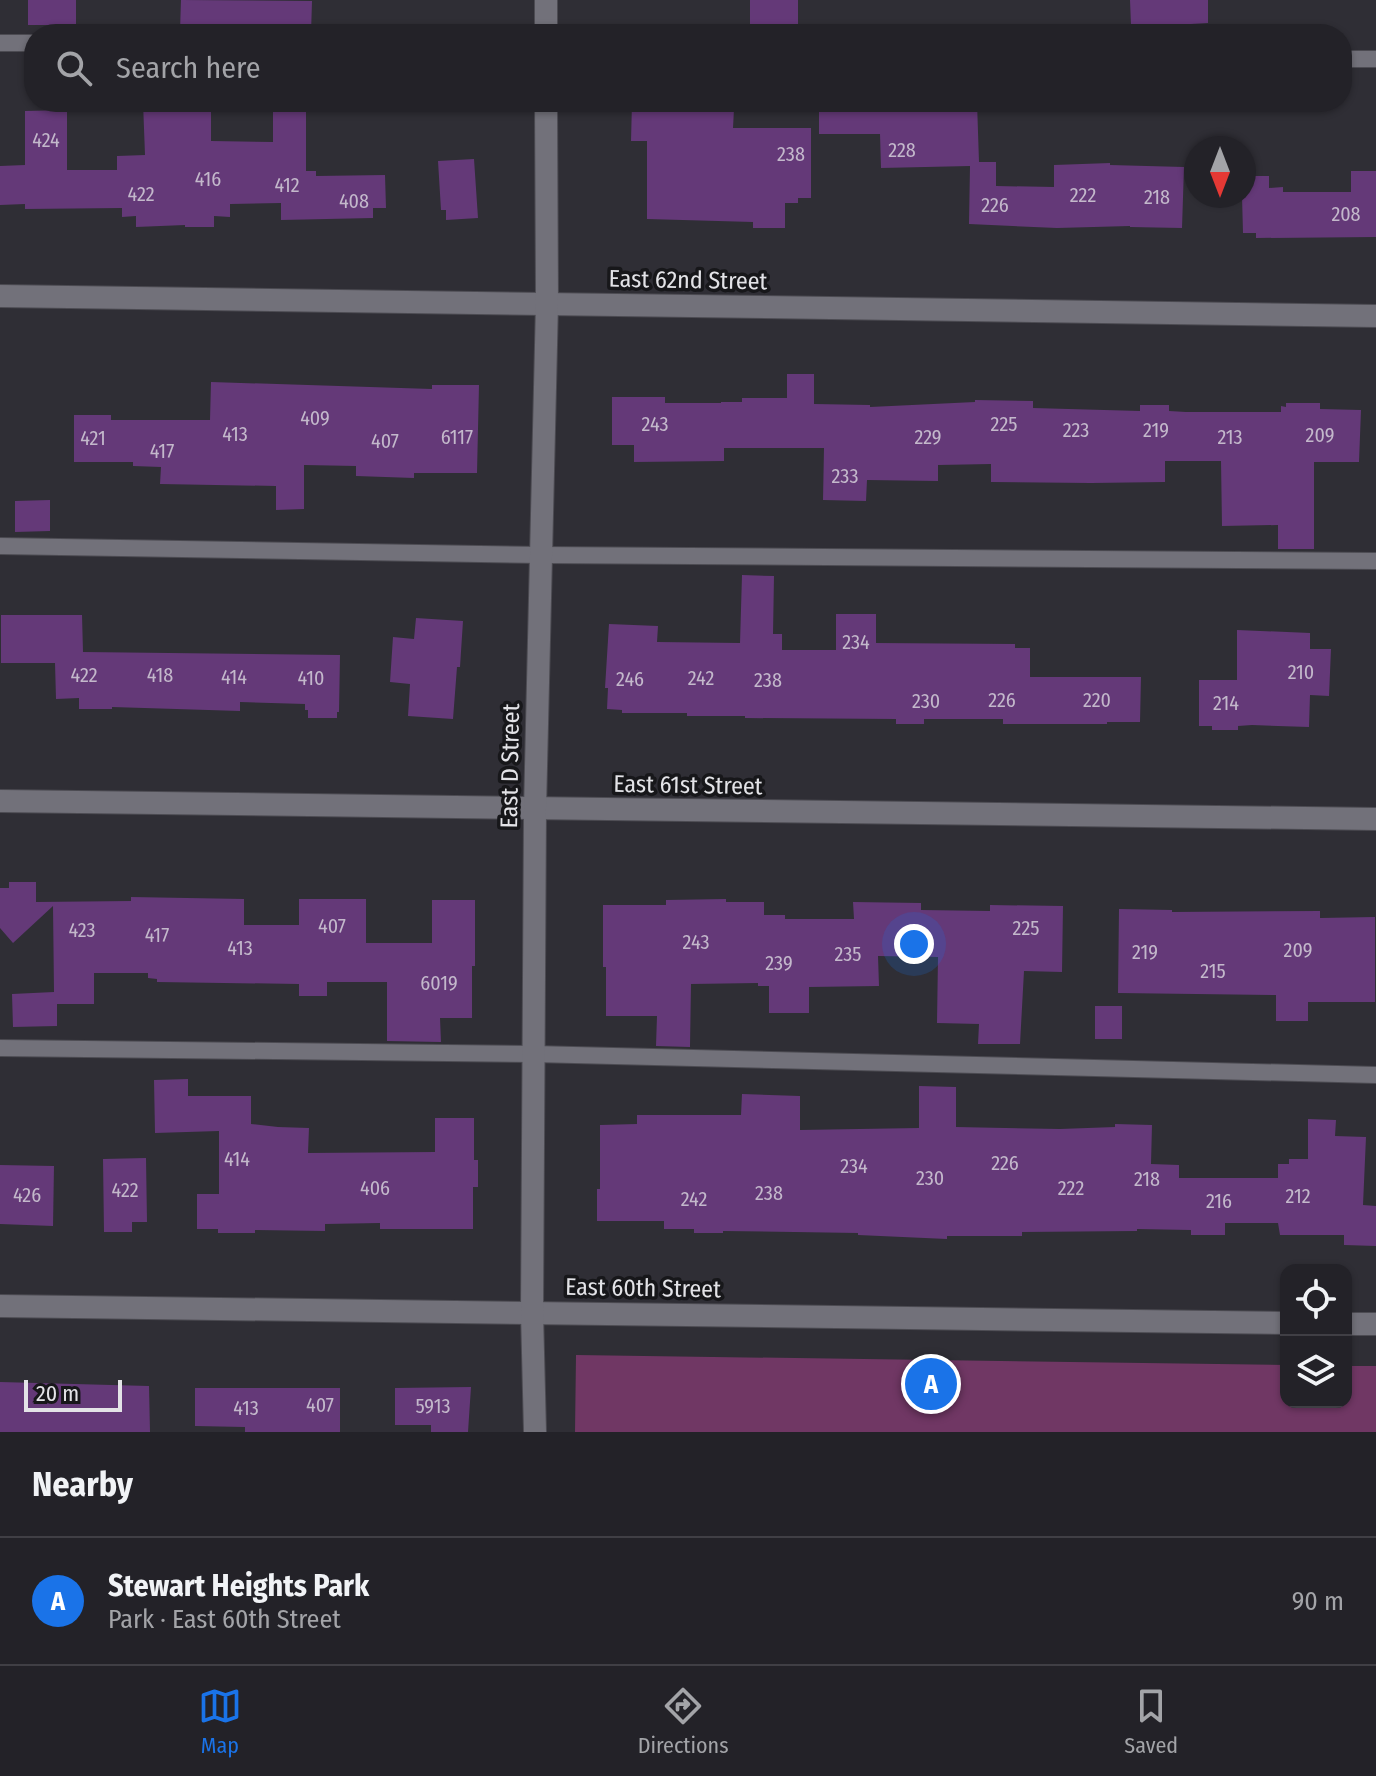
<!DOCTYPE html>
<html lang="en">
<head>
<meta charset="utf-8">
<style>
  :root { --surface:#232228; --page:#2f2f34; --text:#f1f3f6; --muted:#a3a4a8; --line:#403f45; --accent:#1a73e8 }
  body { margin:0; font-family:"Fira Sans Condensed",sans-serif; background:var(--page); color:var(--text) }
  .controls { position:absolute; right:24px; bottom:24px; display:grid; overflow:hidden; border-radius:16px; box-shadow:0 2px 6px #0004 }
  .controls button { width:72px; height:72px; display:grid; place-items:center; padding:0; border:0; border-bottom:2px solid var(--line); background:var(--surface); color:var(--text); font:40px sans-serif }
  .compass { position:absolute; left:1184px; top:136px; width:72px; height:72px; border-radius:50%; background:var(--surface); box-shadow:0 2px 6px #0004; rotate:180deg }
  .scale { position:absolute; left:24px; bottom:20px; width:98px; box-sizing:border-box; padding-left:8px; border:4px solid #e3e3e7; border-top:0; font-size:22px; line-height:28px; white-space:nowrap; color:#e3e3e7; -webkit-text-stroke:6px #17171a; paint-order:stroke }
  .you { position:absolute; left:914px; top:944px; width:28px; height:28px; margin:-20px; border:6px solid #fff; border-radius:50%; background:#1a73e8; box-shadow:0 0 0 12px #1a73e833 }
  .badge { display:grid; place-items:center; width:52px; height:52px; border-radius:50%; background:var(--accent); color:#fff; font-size:26px; font-weight:700 }
  .pin { position:absolute; translate:-50% -50%; border:4px solid #fff; box-shadow:0 2px 8px #0006 }
  .list { margin:0; padding:0; list-style:none }
  h2 { display:flex; justify-content:space-between; align-items:center; height:104px; margin:0; padding:0 32px; font-size:34px }
  h2 small { font-size:26px; font-weight:400; color:var(--muted) }
  .list li { display:grid; grid-template-columns:52px 1fr auto; gap:24px; align-items:center; box-sizing:border-box; height:128px; padding:0 32px; border-top:2px solid var(--line) }
  .list b { display:block; font-size:30px; white-space:nowrap }
  .list p { margin:0; font-size:26px; white-space:nowrap; color:var(--muted) }
  .list em { font-size:26px; font-style:normal; color:var(--muted) }
  .icon { flex:none; width:44px; height:44px; fill:none; stroke:currentColor; stroke-width:2; stroke-linecap:round; stroke-linejoin:round }
  .map { position:relative; flex:none; width:1376px; height:1432px; overflow:hidden }
  .search { position:absolute; background:var(--surface); box-shadow:0 2px 6px #0004; left:24px; right:24px; top:24px; height:88px; display:flex; align-items:center; gap:20px; box-sizing:border-box; padding:0 28px; border-radius:32px; color:var(--muted); font-size:30px }
  .sheet { height:232px; background:var(--surface) }
  nav { display:flex; justify-content:space-around; align-items:center; box-sizing:border-box; height:112px; border-top:2px solid var(--line); background:var(--surface); font-size:22px; color:var(--muted) }
  nav a { display:grid; justify-items:center; gap:4px }
  nav .on { color:var(--accent) }
  .map>svg:first-child { display:block }
  .green { fill:#703764 }
  .building { fill:#643978 }
  .lines { fill:none; stroke-linecap:round; stroke-linejoin:round }
  .service-casing { stroke:#4c4b52; stroke-width:18 }
  .minor-casing { stroke:#4c4b52; stroke-width:24 }
  .service { stroke:#72717a; stroke-width:16 }
  .minor { stroke:#72717a; stroke-width:22 }
  .labels { text-anchor:middle; dominant-baseline:central; stroke-width:7; stroke-linejoin:round; paint-order:stroke }
  .number-label { font-size:20px; fill:#c3b8cb }
  .street-label { font-size:24px; fill:#e3e3e7; stroke:#17171a }
</style>
</head>
<body>
<div class="map">
<svg width="1376" height="1432" viewBox="0 0 1376 1432">
  <rect width="100%" height="100%" fill="#2f2e35"/>
  <!-- green -->
  <polygon class="green" points="576,1355 1286,1365 1286,1402 1346,1402 1346,1366 1376,1366 1376,1432 575,1432"/>
  <!-- building -->
  <g class="building">
    <rect x="28" y="0" width="48" height="25"/>
    <polygon points="181,0 312,1 311,34 180,31"/>
    <rect x="750" y="0" width="48" height="28"/>
    <polygon points="1130,0 1208,0 1208,23 1191,24 1191,31 1161,32 1161,24 1131,25"/>
    <polygon points="143,102 211,102 211,141 273,142 273,102 306,102 306,171 316,171 316,176 385,175 386,208 373,208 373,218 281,220 281,203 230,204 230,217 214,216 214,227 185,227 185,225 136,227 136,216 122,217 122,208 25,209 25,204 0,205 0,166 25,165 25,111 67,110 67,170 117,170 117,156 145,155"/>
    <polygon points="632,102 679,102 679,105 734,109 733,128 811,128 811,198 798,198 798,203 785,203 785,228 753,228 753,222 647,219 647,141 631,141"/>
    <polygon points="822,102 862,102 862,109 938,107 937,103 977,102 979,162 996,162 996,186 1054,187 1054,165 1110,163 1110,165 1184,167 1182,228 1130,227 1130,226 1057,228 969,224 970,166 881,168 880,134 819,134 819,110 822,110"/>
    <polygon points="474,159 478,218 446,220 446,210 441,210 438,161"/>
    <polygon points="1351,171 1376,171 1376,237 1256,238 1256,233 1243,233 1242,196 1244,196 1244,176 1269,176 1269,188 1283,187 1283,192 1351,192"/>
    <polygon points="787,374 814,374 814,404 870,405 870,407 975,402 975,400 1033,401 1033,408 1140,411 1140,405 1169,405 1169,411 1186,412 1281,412 1281,406 1286,407 1286,403 1320,403 1320,409 1361,410 1359,462 1314,462 1314,549 1278,549 1278,525 1222,526 1221,461 1165,461 1165,482 1091,483 991,482 991,464 938,465 938,481 867,480 866,501 823,500 824,448 724,448 724,461 634,462 634,445 612,445 612,397 665,397 665,403 721,403 721,402 742,402 742,398 787,398"/>
    <polygon points="211,382 432,389 432,385 479,385 477,473 414,473 414,478 356,476 356,466 304,465 304,509 276,510 276,486 160,484 161,467 133,466 133,462 74,462 74,415 111,415 111,420 210,420"/>
    <polygon points="50,500 50,531 15,532 15,501"/>
    <polygon points="742,575 774,576 773,634 782,634 782,650 836,650 836,614 876,614 876,643 1015,644 1015,648 1030,648 1030,677 1141,677 1140,722 1107,722 1107,724 1003,724 1003,719 924,719 924,724 896,724 896,719 745,718 745,716 687,716 687,713 622,713 622,710 607,709 608,688 605,688 609,624 658,626 657,642 740,643"/>
    <polygon points="1,615 82,615 83,652 340,655 339,712 337,712 337,718 308,718 308,710 305,710 305,704 240,702 240,711 112,707 112,709 79,709 79,698 56,699 55,663 1,663"/>
    <polygon points="416,618 463,621 460,667 457,667 453,719 408,716 410,684 390,682 393,637 414,639"/>
    <polygon points="1237,630 1310,633 1310,649 1331,649 1329,696 1310,695 1309,727 1252,725 1238,726 1238,730 1212,730 1212,726 1199,726 1199,680 1237,680"/>
    <polygon points="9,882 36,882 36,902 131,901 131,897 244,899 244,925 299,925 299,899 366,899 366,943 432,943 432,900 475,900 475,966 472,966 472,1018 440,1018 441,1042 387,1041 387,982 327,982 327,996 299,996 299,984 157,982 157,979 148,978 148,973 94,973 94,1004 57,1004 57,1026 13,1027 12,994 54,992 53,906 13,943 0,928 0,888 9,888"/>
    <polygon points="726,899 726,902 764,902 764,915 785,915 785,919 854,919 853,902 921,903 921,910 990,911 990,905 1063,906 1062,972 1024,971 1020,1044 978,1044 979,1024 937,1023 938,957 878,956 879,986 809,987 809,1013 769,1013 769,986 758,986 758,983 691,984 690,1047 656,1046 657,1016 606,1016 606,967 603,967 603,905 666,905 666,900"/>
    <polygon points="1119,909 1172,910 1172,912 1320,911 1320,918 1375,917 1375,1002 1308,1002 1308,1021 1276,1021 1276,995 1118,993"/>
    <rect x="1095" y="1006" width="27" height="33"/>
    <polygon points="188,1079 188,1096 251,1096 251,1124 278,1127 309,1128 308,1153 435,1152 435,1118 474,1118 474,1160 478,1160 478,1187 473,1187 473,1229 380,1229 380,1223 325,1224 325,1231 255,1230 255,1233 218,1233 218,1229 197,1229 197,1194 219,1194 219,1131 155,1133 154,1080"/>
    <polygon points="919,1086 956,1087 956,1127 1060,1129 1115,1127 1115,1124 1152,1125 1151,1164 1179,1165 1179,1178 1278,1178 1278,1164 1289,1164 1289,1159 1308,1159 1308,1119 1336,1120 1335,1136 1366,1137 1363,1205 1376,1206 1376,1246 1344,1245 1344,1235 1280,1235 1278,1223 1225,1223 1225,1235 1191,1235 1191,1230 1137,1229 1137,1231 1022,1232 1022,1236 947,1236 947,1239 858,1235 858,1233 723,1231 723,1233 694,1233 694,1229 664,1229 664,1221 597,1221 597,1189 600,1189 600,1125 637,1124 637,1115 741,1115 742,1094 800,1096 800,1130 919,1128"/>
    <polygon points="146,1158 147,1222 132,1222 132,1232 104,1232 103,1159"/>
    <polygon points="0,1165 54,1166 53,1226 0,1224"/>
    <polygon points="0,1382 149,1386 150,1432 0,1432"/>
    <polygon points="471,1387 468,1432 431,1432 431,1425 395,1425 395,1388"/>
    <polygon points="195,1388 340,1388 340,1432 245,1432 245,1427 195,1426"/>
  </g>
  <g class="lines">
    <!-- service casing -->
    <g class="service-casing">
      <g id="service">
        <polyline points="0,43 34,43"/>
        <polyline points="1342,59 1376,59"/>
        <polyline points="0,546 541,555 1376,561"/>
        <polyline points="0,1048 534,1054 1376,1075"/>
      </g>
    </g>
    <!-- minor casing -->
    <g class="minor-casing">
      <g id="minor">
        <polyline points="546,0 546,34"/>
        <polyline points="0,296 1376,316"/>
        <polyline points="0,801 1376,819"/>
        <polyline points="0,1306 1286,1323"/>
        <polyline points="1346,1324 1376,1324"/>
        <polyline points="535,1432 532,1313 535,809 547,303 546,102"/>
      </g>
    </g>
    <!-- service -->
    <use href="#service" class="service"/>
    <!-- minor -->
    <use href="#minor" class="minor"/>
  </g>
  <g class="labels">
    <!-- number labels -->
    <g class="number-label">
      <text x="46" y="140">424</text>
      <text x="902" y="150">228</text>
      <text x="791" y="154">238</text>
      <text x="208" y="179">416</text>
      <text x="287" y="185">412</text>
      <text x="141" y="194">422</text>
      <text x="1083" y="195">222</text>
      <text x="1157" y="197">218</text>
      <text x="354" y="201">408</text>
      <text x="995" y="205">226</text>
      <text x="1346" y="214">208</text>
      <text x="315" y="418">409</text>
      <text x="655" y="424">243</text>
      <text x="1004" y="424">225</text>
      <text x="1076" y="430">223</text>
      <text x="1156" y="430">219</text>
      <text x="235" y="434">413</text>
      <text x="1320" y="435">209</text>
      <text x="457" y="437">6117</text>
      <text x="928" y="437">229</text>
      <text x="1230" y="437">213</text>
      <text x="93" y="438">421</text>
      <text x="385" y="441">407</text>
      <text x="162" y="451">417</text>
      <text x="845" y="476">233</text>
      <text x="856" y="642">234</text>
      <text x="1301" y="672">210</text>
      <text x="84" y="675">422</text>
      <text x="160" y="675">418</text>
      <text x="234" y="677">414</text>
      <text x="311" y="678">410</text>
      <text x="701" y="678">242</text>
      <text x="630" y="679">246</text>
      <text x="768" y="680">238</text>
      <text x="1002" y="700">226</text>
      <text x="1097" y="700">220</text>
      <text x="926" y="701">230</text>
      <text x="1226" y="703">214</text>
      <text x="332" y="926">407</text>
      <text x="1026" y="928">225</text>
      <text x="82" y="930">423</text>
      <text x="157" y="935">417</text>
      <text x="696" y="942">243</text>
      <text x="240" y="948">413</text>
      <text x="1298" y="950">209</text>
      <text x="1145" y="952">219</text>
      <text x="848" y="954">235</text>
      <text x="779" y="963">239</text>
      <text x="1213" y="971">215</text>
      <text x="439" y="983">6019</text>
      <text x="237" y="1159">414</text>
      <text x="1005" y="1163">226</text>
      <text x="854" y="1166">234</text>
      <text x="930" y="1178">230</text>
      <text x="1147" y="1179">218</text>
      <text x="375" y="1188">406</text>
      <text x="1071" y="1188">222</text>
      <text x="125" y="1190">422</text>
      <text x="769" y="1193">238</text>
      <text x="27" y="1195">426</text>
      <text x="1298" y="1196">212</text>
      <text x="694" y="1199">242</text>
      <text x="1219" y="1201">216</text>
      <text x="320" y="1405">407</text>
      <text x="433" y="1406">5913</text>
      <text x="246" y="1408">413</text>
    </g>
    <!-- street labels -->
    <g class="street-label">
      <text transform="translate(688 280) rotate(1)">East 62nd Street</text>
      <text transform="translate(510 766) rotate(-89)">East D Street</text>
      <text transform="translate(688 785) rotate(1)">East 61st Street</text>
      <text transform="translate(643 1288) rotate(1)">East 60th Street</text>
    </g>
  </g>
</svg>
<div class="controls">
<button><svg class="icon" aria-label="locate" viewBox="0 0 24 24"><circle cx="12" cy="12" r="6"/><path d="M12 2v4M12 18v4M2 12h4M18 12h4"/></svg></button>
<button><svg class="icon" aria-label="layers" viewBox="0 0 24 24"><path d="M12 4l9 5-9 5-9-5zM3 14l9 5 9-5"/></svg></button>
</div>
<svg class="compass" viewBox="-18 -18 36 36"><path d="M0-13l5 13h-10z" fill="#e53935"/><path d="M0 13l5-13h-10z" fill="#a3a4a8"/></svg>
<div class="scale">20 m</div>
<div class="you"></div>
<div class="pin badge" style="left:931px;top:1384px">A</div>
<div class="search"><svg class="icon" aria-label="search" viewBox="0 0 24 24"><circle cx="10" cy="10" r="6"/><path d="M15 15l6 6"/></svg>Search here</div>
</div>
<section class="sheet">
<h2>Nearby<small></small></h2>
<ul class="list">
<li><span class="badge">A</span><div><b>Stewart Heights Park</b><p>Park · East 60th Street</p></div><em>90 m</em></li>
</ul>
</section>
<nav>
<a class="on"><svg class="icon" aria-label="map" viewBox="0 0 24 24"><path d="M3 6l6-2 6 2 6-2v14l-6 2-6-2-6 2zM9 4v14M15 6v14"/></svg>Map</a>
<a><svg class="icon" aria-label="directions" viewBox="0 0 24 24"><path d="M12 3l9 9-9 9-9-9zM9 14v-3h6M13 9l2 2-2 2"/></svg>Directions</a>
<a><svg class="icon" aria-label="saved" viewBox="0 0 24 24"><path d="M7 4h10v16l-5-4-5 4z"/></svg>Saved</a>
</nav>
</body>
</html>
